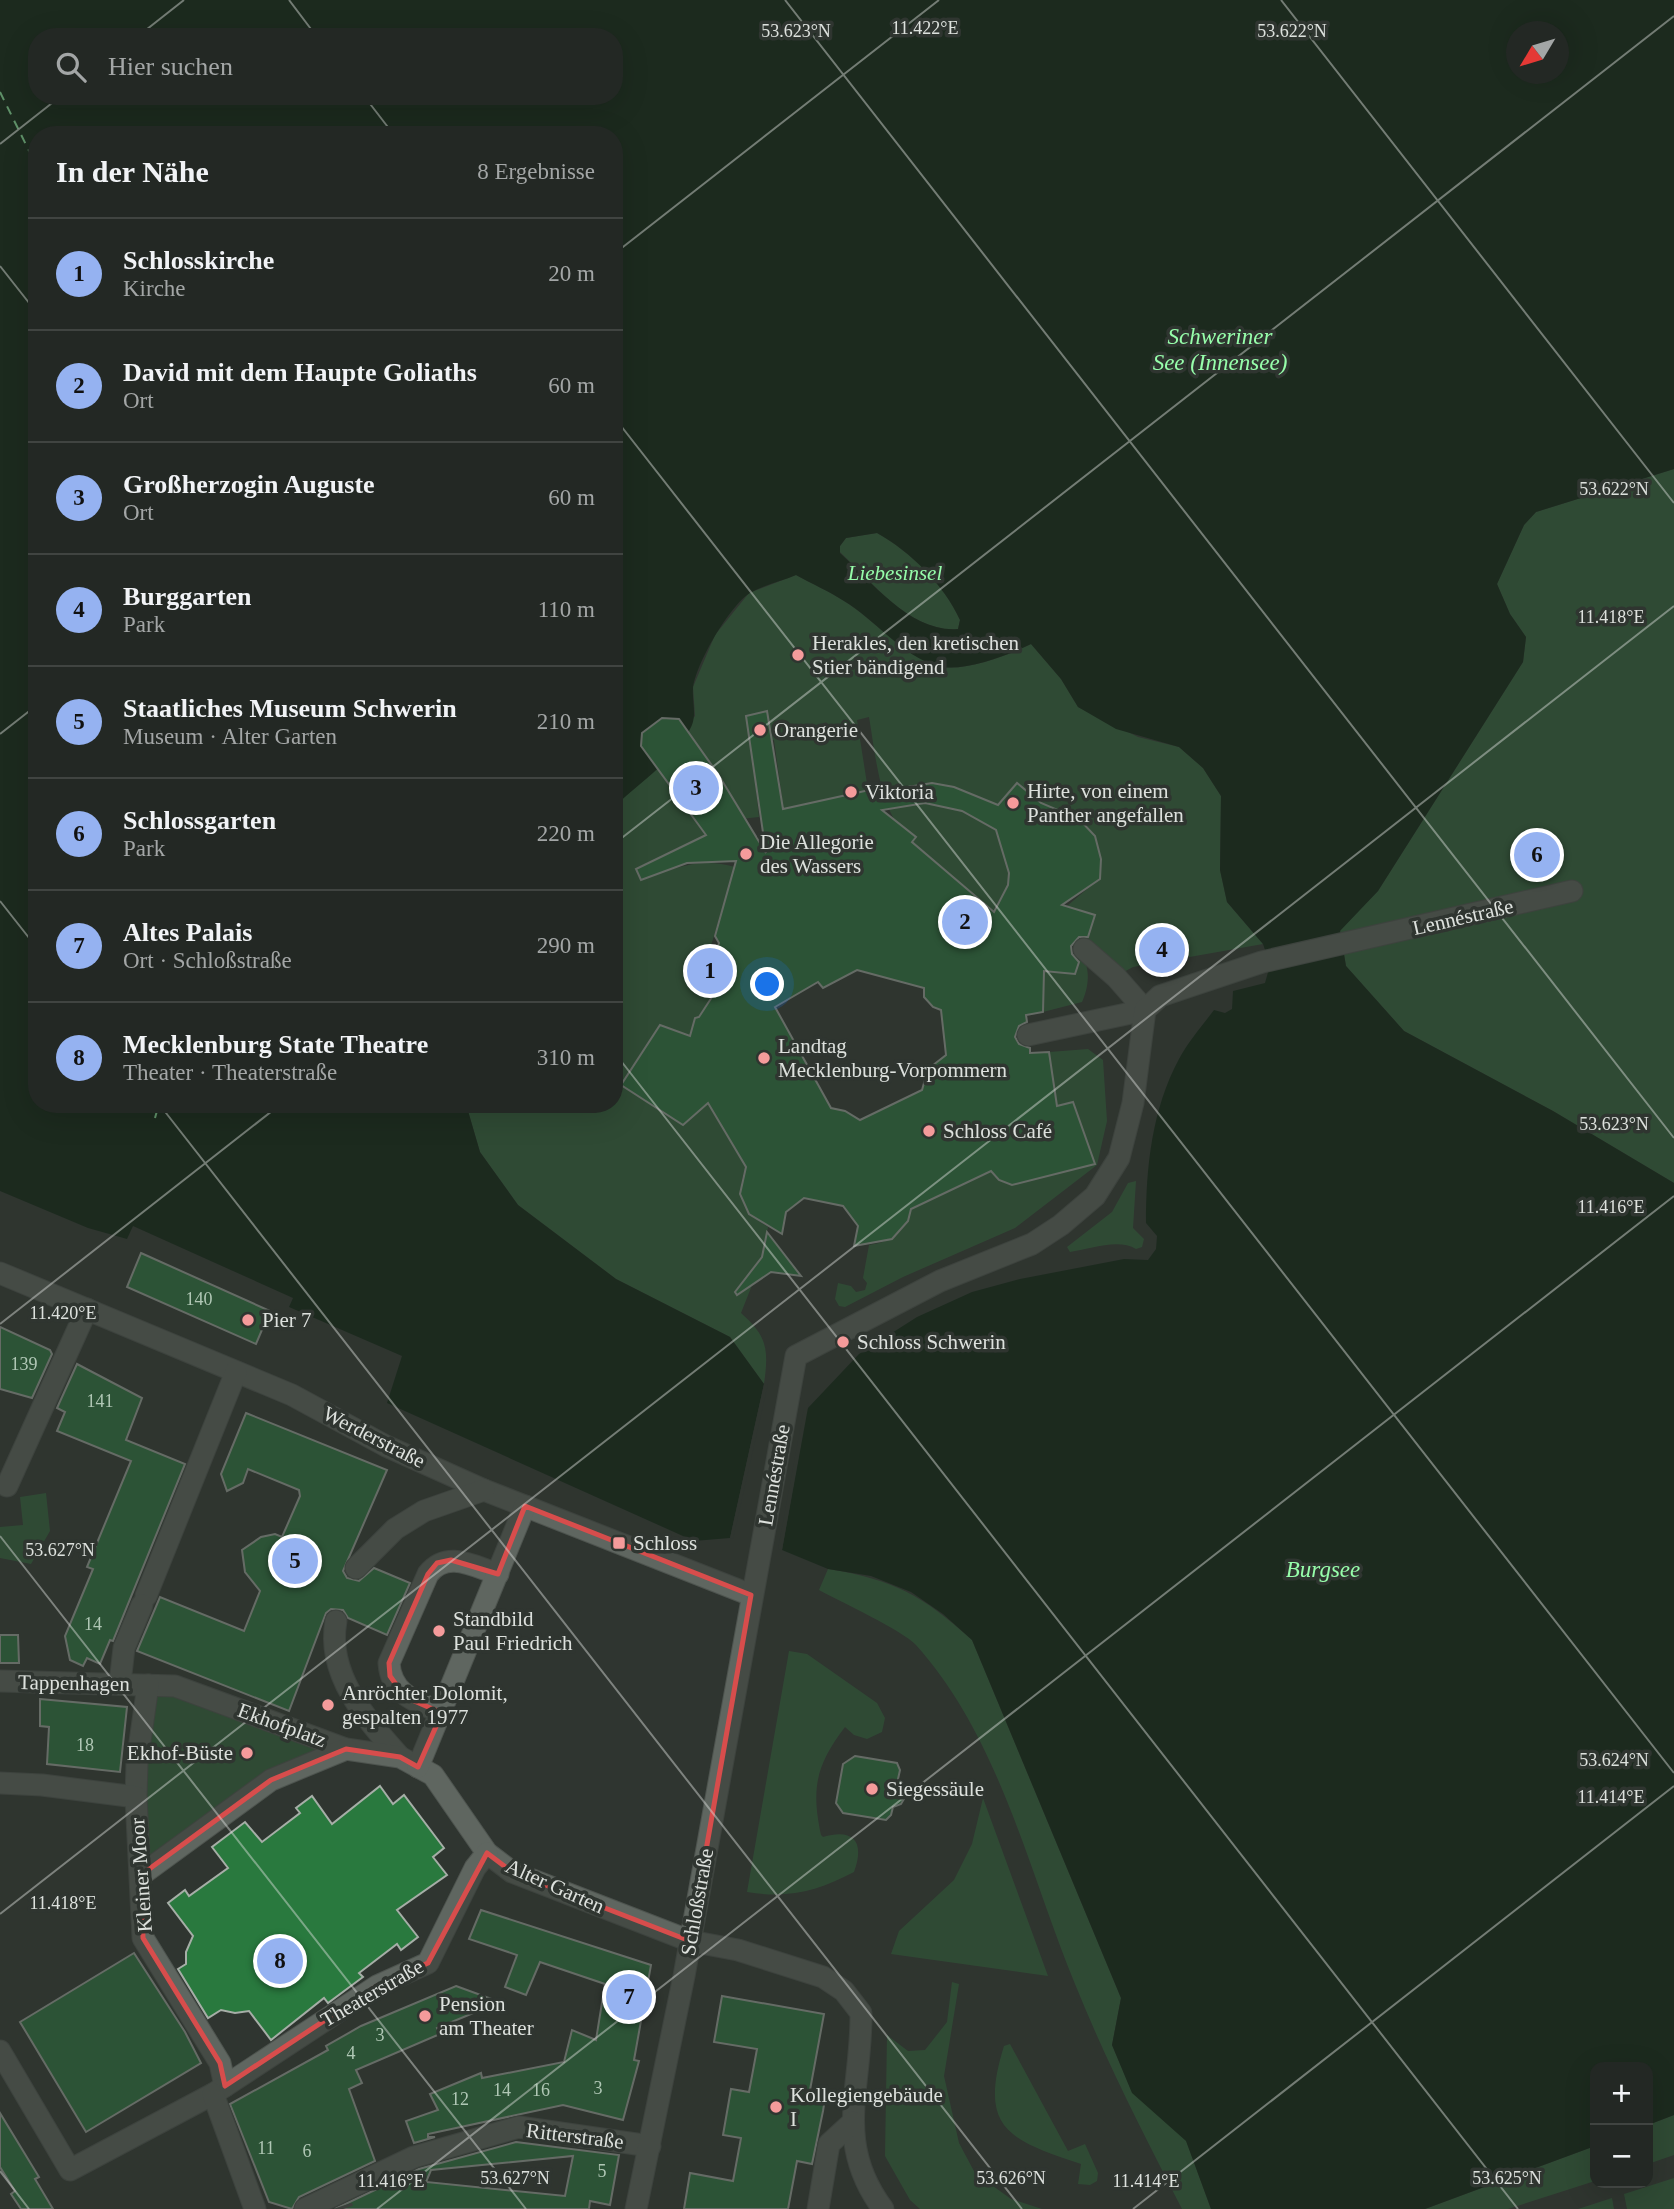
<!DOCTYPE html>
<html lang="de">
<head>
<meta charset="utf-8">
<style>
  :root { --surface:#232824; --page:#2f3431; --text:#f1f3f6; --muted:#a3a6a6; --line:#404441; --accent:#95b2f1 }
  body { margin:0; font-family:Georgia,serif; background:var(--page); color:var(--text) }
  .controls { position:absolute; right:21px; bottom:21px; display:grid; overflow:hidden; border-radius:14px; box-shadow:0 7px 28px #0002 }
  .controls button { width:63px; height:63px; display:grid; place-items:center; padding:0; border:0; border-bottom:2px solid var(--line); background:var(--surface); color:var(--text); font:35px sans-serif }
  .compass { position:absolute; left:1506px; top:21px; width:63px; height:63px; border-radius:50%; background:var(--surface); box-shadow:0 7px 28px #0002; rotate:232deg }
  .you { position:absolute; left:768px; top:985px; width:24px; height:24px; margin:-18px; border:5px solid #fff; border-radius:50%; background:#1a73e8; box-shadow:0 0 0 10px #1a73e833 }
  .badge { display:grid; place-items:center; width:46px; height:46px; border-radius:50%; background:var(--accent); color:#111; font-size:23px; font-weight:700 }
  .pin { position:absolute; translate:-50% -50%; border:4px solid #fff; box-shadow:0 2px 7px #0006 }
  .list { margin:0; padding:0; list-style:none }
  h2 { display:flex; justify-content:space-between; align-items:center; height:91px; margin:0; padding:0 28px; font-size:30px }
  h2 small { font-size:23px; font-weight:400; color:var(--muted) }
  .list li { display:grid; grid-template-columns:46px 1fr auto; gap:21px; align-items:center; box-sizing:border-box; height:112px; padding:0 28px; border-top:2px solid var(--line) }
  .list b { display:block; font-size:26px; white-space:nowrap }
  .list p { margin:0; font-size:23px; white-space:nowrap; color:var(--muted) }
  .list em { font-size:23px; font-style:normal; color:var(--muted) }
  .icon { flex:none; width:38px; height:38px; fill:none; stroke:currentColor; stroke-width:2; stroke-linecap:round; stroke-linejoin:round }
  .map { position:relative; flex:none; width:1674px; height:2209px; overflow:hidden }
  .search { position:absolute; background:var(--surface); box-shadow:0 7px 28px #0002; left:28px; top:28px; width:595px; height:77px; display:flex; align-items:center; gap:18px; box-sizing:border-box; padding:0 24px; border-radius:28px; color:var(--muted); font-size:26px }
  .panel { position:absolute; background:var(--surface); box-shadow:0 7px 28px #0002; left:28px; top:126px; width:595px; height:987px; border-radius:28px }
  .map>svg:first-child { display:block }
  .green { fill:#30643b }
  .water { fill:#061e0b; fill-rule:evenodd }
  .pier { fill:#2f3530 }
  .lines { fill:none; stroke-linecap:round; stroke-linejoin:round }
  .ferry { stroke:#97feab; stroke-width:2; stroke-dasharray:9 7; stroke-linecap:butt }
  .building { fill:#29793e; stroke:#a6aea7; stroke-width:2; fill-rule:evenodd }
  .minor-tunnel { stroke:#494f4a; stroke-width:21; stroke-dasharray:21 10; stroke-linecap:butt }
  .minor-casing { stroke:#4e544f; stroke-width:23 }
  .minor { stroke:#5f6660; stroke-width:21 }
  .marked { fill:none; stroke:#d74d4c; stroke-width:5; stroke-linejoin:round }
  .ticks { fill:none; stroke:#dde1dd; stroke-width:2; stroke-opacity:0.45 }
  .poi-dot { fill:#f59b9b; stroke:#2f3530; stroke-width:2.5 }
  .labels { text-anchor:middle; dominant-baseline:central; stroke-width:7; stroke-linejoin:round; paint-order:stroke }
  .number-label { font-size:18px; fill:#b0c7b5 }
  .park-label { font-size:21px; font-style:italic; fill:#96fdaa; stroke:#2f3530 }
  .poi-label { font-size:21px; fill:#dde1dd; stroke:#2f3530; text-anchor:start }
  .street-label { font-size:21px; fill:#dde1dd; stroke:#2f3530 }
  .water-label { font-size:23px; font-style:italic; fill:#97feab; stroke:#2f3530 }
  .ticks-label { font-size:18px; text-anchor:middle; fill:#dde1dd; stroke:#2f3530; stroke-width:7; stroke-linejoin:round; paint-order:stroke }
</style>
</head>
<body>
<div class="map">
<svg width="1674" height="2209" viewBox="0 0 1674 2209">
  <rect width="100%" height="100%" fill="#2f3530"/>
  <!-- green -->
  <g class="green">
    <polygon points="1674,469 1674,1183 1553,1111 1404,1031 1346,966 1340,930 1378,891 1523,662 1526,637 1510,614 1497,584 1524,525 1536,512"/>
    <path d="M877,533C911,552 944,585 960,620L958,629C911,633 872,582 840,552V546L846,538Z"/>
    <path d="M796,575C812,584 829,591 844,601C875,620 902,655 937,666C963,673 1009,655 1031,644L1061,679L1078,707L1138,737L1179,747L1203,768L1221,796L1220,870L1227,902L1263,944L1133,967L1120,974L1085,942L1095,915L1067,906L1100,878C1103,823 1083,826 1042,804C1033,799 1025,789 1016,783L998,806L996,830L1009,873L1008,885L993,911L912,842L916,837L909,831L906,834C880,812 875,751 869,717L857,720L868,790L779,811L777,799L782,798L774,740L751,744L759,817L740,819L726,798L728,789L725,784L720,788L709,838L677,848L637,871L643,879C676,868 700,857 735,867L702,975L715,1003L706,1016L695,1018L690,1036L660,1026L746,1167C735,1192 744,1214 768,1227L762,1260L741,1313C767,1336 769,1349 764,1384L730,1337L616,1279L518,1205L480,1152L466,1104H614V807L650,773L695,716L693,687L715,635L749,593Z"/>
    <path d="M1081,955C1091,968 1089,987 1082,1002L1043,1012L1044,971L1075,974Z"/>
    <path d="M1088,1049L1103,1060L1107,1121L1097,1165L1015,1228L903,1277L845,1307L839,1306L835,1299L838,1283L851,1286L856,1292L865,1290L867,1283L863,1278L869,1245C892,1242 906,1231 911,1209L992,1170L999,1180L1012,1185L1095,1164L1073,1102L1057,1106L1049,1052Z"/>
    <path d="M1136,1181L1133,1228L1144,1239L1142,1247L1136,1249C1119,1238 1089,1249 1070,1252L1067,1247L1112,1212L1128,1183Z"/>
    <polygon points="46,1493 50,1531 31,1564 0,1558 0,1527 23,1525 20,1497"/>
    <path d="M828,1569C895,1580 922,1595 972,1640L1121,1998L1112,2045L1132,2092L1186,2140L1211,2209H1182C1144,2135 1106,2061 1075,1984C1028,1870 1000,1739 916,1645C902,1630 841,1602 819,1590Z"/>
    <path d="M789,1651L807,1654L877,1703L885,1718L882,1732L867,1739L854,1735L845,1727C816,1765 811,1788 821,1835L823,1837C854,1828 865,1842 854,1872C818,1891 788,1899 747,1892Z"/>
    <polygon points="149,1686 346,1749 271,1780 141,1875"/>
    <polygon points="983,1798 1048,1976 891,1954 899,1931 954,1880 972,1844"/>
    <polygon points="952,1982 959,1984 944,2076 959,2143 975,2173 1011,2199 1042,2209 920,2209 910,2200 885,2156 887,2035 908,2051 925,2050 947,2022"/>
    <path d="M1010,2044L1068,2151L1085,2144L1098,2173L1097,2181L1090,2185L1078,2184L1081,2164C1009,2140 978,2129 1004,2046Z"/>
    <polygon points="1674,2115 1674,2155 1648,2164 1648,2125"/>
    <polygon points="1595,2146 1595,2181 1508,2209 1425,2209"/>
    <polygon points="1674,2178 1674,2209 1627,2209 1624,2194"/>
    <polygon points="1612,2198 1614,2209 1578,2209"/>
  </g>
  <!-- water -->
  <path class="water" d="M0,0H1674V469L1536,512L1524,525L1497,584L1510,614L1526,637L1523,662L1378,891L1340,931L1346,966L1404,1031L1553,1111L1674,1183V2115L1648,2125V2067H1595V2146L1425,2209H1211L1186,2141L1132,2093L1112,2045L1121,1998L972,1640L943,1614L911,1592L871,1576L828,1569L782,1550L807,1409L859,1354L917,1317L972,1292L1020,1279L1124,1259L1148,1260L1156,1249L1157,1236L1146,1223C1146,1167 1152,1109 1179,1059C1188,1042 1202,1026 1214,1010L1225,1013L1232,1009L1233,991L1265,983L1270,965L1263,944L1227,902L1220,870L1221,796L1203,768L1179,747L1116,729L1078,707L1061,679L1031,644C1009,655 962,673 937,666C903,656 874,619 844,601C829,591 812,584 796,575C782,581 764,585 750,593C730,605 695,665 693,689C692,704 698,717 689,731C671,763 640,782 614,807V135H37V1104H466L480,1152L518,1205L616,1279L730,1337L764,1384L730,1538L694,1541L387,1403L402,1356L289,1307L293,1298L133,1226L127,1239L88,1228L0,1191ZM1516,32H1558V74H1516ZM37,37H614V96H37ZM877,533C911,552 944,585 960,620L958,629C911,633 872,582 840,553V546L846,538Z"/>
  <!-- pier -->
  <g class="pier">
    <polygon points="764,1384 768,1384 733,1539 730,1538"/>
    <polygon points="809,1402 782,1550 778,1549 804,1408"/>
  </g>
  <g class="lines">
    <!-- ferry -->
    <g class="ferry">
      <polyline points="0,92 37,167"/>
      <polyline points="155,1118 159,1104"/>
    </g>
  </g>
  <!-- building -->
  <g class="building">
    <path d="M767,711L783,809L883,787V791L932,783L954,787L998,805L1017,783L1041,803L1079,819L1095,836L1101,859L1100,879L1062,905L1095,915L1088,937H1079L1071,946L1072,954L1079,962L1075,974L1044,971L1043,1012L1026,1015L1027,1022L1019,1026L1015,1037L1019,1044L1030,1048V1053L1049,1052L1057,1106L1073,1102L1095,1164L1012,1185L999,1180L991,1171L911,1209L908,1221L892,1239L854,1246L858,1226L843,1206L804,1198L786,1212L782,1234L749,1214L740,1194L746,1167L708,1103L683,1125L621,1085L660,1025L690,1036L695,1018L699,1017L712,997L702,975L704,964L713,958L719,943L715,936L736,861L687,863L641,880L636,869L706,835L641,746L642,733L662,718L679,719L718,774L766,853L746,716ZM925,803L962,811L996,830L1009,873L1008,885L994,912L912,842L916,837L882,810ZM857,970L924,988V997L933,1007L941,1010L946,1055L928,1069L922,1090L860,1120L845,1111L831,1108L775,1007L818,982L823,988Z"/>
    <polygon points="767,1232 801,1276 771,1272 737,1295 735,1292 762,1257"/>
    <polygon points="141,1253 270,1311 256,1344 127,1287"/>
    <polygon points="0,1327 50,1350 52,1354 32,1398 0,1389"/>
    <polygon points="77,1364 142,1398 126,1440 185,1464 113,1641 110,1640 100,1664 87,1658 83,1666 70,1660 65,1636 93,1569 87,1567 131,1461 57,1431 65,1412 57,1408"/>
    <polygon points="246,1413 387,1470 343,1571 347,1578 359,1581 374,1568 410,1583 387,1635 348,1618 343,1610 331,1609 326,1613 289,1711 137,1651 160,1597 244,1631 260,1591 245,1572 242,1550 261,1537 275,1534 282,1537 300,1496 299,1490 248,1469 243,1483 227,1491 221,1474"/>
    <polygon points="0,1635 18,1635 19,1663 0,1663"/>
    <polygon points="40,1699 127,1707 120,1772 47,1764 49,1727 40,1726"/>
    <polygon points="855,1756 897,1763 900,1770 898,1779 903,1783 907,1794 901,1804 893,1807 891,1815 886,1820 843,1813 836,1803 843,1764"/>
    <polygon points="380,1786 393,1804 404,1795 444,1848 433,1857 447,1875 397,1910 418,1937 401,1950 397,1944 359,1973 363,1977 328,2003 324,1998 271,2040 249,2011 235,2013 221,2010 208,2018 178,1969 186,1964 186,1952 193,1936 168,1903 185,1890 189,1896 228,1868 212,1847 245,1822 262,1842 300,1813 296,1808 312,1796 332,1824"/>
    <polygon points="481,1910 651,1965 634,2060 639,2061 623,2120 563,2105 428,2134 428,2137 435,2137 414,2143 406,2121 438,2110 430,2094 481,2073 482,2078 564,2062 572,2030 596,2040 605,1984 540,1962 526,1995 505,1987 517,1955 469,1939"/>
    <polygon points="134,1953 185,2032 201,2063 86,2132 20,2022"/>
    <polygon points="456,1986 500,2002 437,2028 440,2034 356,2070 362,2083 349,2089 375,2161 299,2197 292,2209 269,2202 230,2104 328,2050 326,2046 361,2026"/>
    <polygon points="722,1996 824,2014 810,2090 826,2093 823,2111 812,2164 797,2161 788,2209 684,2209 690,2173 733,2181 741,2138 723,2135 731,2089 749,2092 757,2049 714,2042"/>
    <polygon points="0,2113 39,2177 35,2179 53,2209 21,2209 11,2194 15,2191 0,2167"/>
    <path d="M516,2142L619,2155L610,2205L590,2201L589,2209H335L419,2169ZM573,2156L565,2196L426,2182L431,2170Z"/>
  </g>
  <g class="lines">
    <!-- minor-tunnel -->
    <polyline class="minor-tunnel" points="342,2206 343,2209"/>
    <!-- minor casing -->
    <g class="minor-casing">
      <g id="minor">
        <polyline points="1028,1035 1145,1010 1116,977 1084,949"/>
        <polyline points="0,1273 292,1395 386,1446 484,1490 751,1595"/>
        <polyline points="7,1486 87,1309"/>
        <polyline points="356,1568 395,1529 424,1511 484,1490"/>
        <polyline points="146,1596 236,1372"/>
        <path d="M336,1621C326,1675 367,1720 400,1757"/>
        <path d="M0,1681L175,1686L346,1749L400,1757L433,1775L487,1853L512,1872L690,1941L738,1950L823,1977L844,1991L861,2013C862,2088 833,2142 883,2209"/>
        <polyline points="120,1683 124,1648 142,1605"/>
        <polyline points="148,1685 137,1763 136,1797 143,1938 220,2063 225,2086"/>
        <path d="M442,1713C417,1702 391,1695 389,1663L428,1574C447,1550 473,1566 498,1574"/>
        <polyline points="418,1767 525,1506"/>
        <polyline points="0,1783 42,1785 136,1797"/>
        <polyline points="141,1875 271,1780 346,1749"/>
        <polyline points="0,2051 70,2170 213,2094 377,1986 428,1963 475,1868 487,1853"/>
        <polyline points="213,2094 255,2209"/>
        <polyline points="305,2209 414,2157 519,2127 650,2146"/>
        <polyline points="636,2209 684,1976 796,1356 940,1281 1032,1244 1061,1225 1095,1196 1119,1158 1133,1103 1145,1010 1160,996 1262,962 1572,891"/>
        <polyline points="818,2209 829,2144 853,2122"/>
      </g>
    </g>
    <!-- minor -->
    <use href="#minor" class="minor"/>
  </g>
  <!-- marked area -->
  <path d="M0 0H1674V2209H0ZM525,1506L751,1595L690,1941L512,1872L487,1853L428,1963L377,1986L225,2086L220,2063L143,1938L141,1875L271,1780L346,1749L400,1757L418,1767L442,1713L405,1697L390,1676L389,1663L428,1574L437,1563L451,1560L498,1574Z" fill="#2f3530" fill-opacity=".55" fill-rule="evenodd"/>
  <path class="marked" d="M525,1506L751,1595L690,1941L512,1872L487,1853L428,1963L377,1986L225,2086L220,2063L143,1938L141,1875L271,1780L346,1749L400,1757L418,1767L442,1713L405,1697L390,1676L389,1663L428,1574L437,1563L451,1560L498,1574Z"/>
  <!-- ticks -->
  <path class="ticks" d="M289,0L317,37M785,0L1674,1138M1281,0L1674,503M137,37L184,0M364,96L394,135M0,144L61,96M614,254L939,0M0,266L37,313M614,417L1674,1773M0,734L37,705M614,844L1674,16M0,901L37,948M614,1052L1518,2209M159,1104L1022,2209M0,1324L281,1104M0,1536L526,2209M0,1914L1674,606M0,2171L29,2209M377,2209L1674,1196M1133,2209L1674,1786"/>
  <!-- markers -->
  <g class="poi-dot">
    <circle cx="798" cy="655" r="7"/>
    <circle cx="760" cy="730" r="7"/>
    <circle cx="851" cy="792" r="7"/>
    <circle cx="1013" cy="803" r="7"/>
    <circle cx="746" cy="854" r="7"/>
    <circle cx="764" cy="1058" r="7"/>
    <circle cx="929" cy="1131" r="7"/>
    <circle cx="248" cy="1320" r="7"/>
    <circle cx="843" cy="1342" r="7"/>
    <rect x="612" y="1536" width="14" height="14" rx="3.5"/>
    <circle cx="439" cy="1631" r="7"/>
    <circle cx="328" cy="1705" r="7"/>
    <circle cx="247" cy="1753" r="7"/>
    <circle cx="872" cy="1789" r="7"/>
    <circle cx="425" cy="2016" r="7"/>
    <circle cx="776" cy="2107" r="7"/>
  </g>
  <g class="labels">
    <!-- number labels -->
    <g class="number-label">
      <text x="199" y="1299">140</text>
      <text x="24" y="1364">139</text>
      <text x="100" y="1401">141</text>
      <text x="93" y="1624">14</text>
      <text x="85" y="1745">18</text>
      <text x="380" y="2035">3</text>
      <text x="351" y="2053">4</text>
      <text x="598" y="2088">3</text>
      <text x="502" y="2090">14</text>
      <text x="541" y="2090">16</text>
      <text x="460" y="2099">12</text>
      <text x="266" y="2148">11</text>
      <text x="307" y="2151">6</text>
      <text x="602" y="2171">5</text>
    </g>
    <!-- park labels -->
    <g class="park-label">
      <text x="895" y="573">Liebesinsel</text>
    </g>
    <!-- poi labels -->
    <g class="poi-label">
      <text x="812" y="643">Herakles, den kretischen<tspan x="812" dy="24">Stier bändigend</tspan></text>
      <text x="774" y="730">Orangerie</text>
      <text x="1027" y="791">Hirte, von einem<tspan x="1027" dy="24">Panther angefallen</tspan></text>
      <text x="865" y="792">Viktoria</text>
      <text x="760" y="842">Die Allegorie<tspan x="760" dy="24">des Wassers</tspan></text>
      <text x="778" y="1046">Landtag<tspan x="778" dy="24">Mecklenburg-Vorpommern</tspan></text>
      <text x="943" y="1131">Schloss Café</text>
      <text x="262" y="1320">Pier 7</text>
      <text x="857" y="1342">Schloss Schwerin</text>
      <text x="633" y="1543">Schloss</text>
      <text x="453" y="1619">Standbild<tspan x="453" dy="24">Paul Friedrich</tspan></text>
      <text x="342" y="1693">Anröchter Dolomit,<tspan x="342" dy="24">gespalten 1977</tspan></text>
      <text x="233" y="1753" text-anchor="end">Ekhof-Büste</text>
      <text x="886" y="1789">Siegessäule</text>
      <text x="439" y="2004">Pension<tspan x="439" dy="24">am Theater</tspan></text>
      <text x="790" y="2095">Kollegiengebäude<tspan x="790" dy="24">I</tspan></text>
    </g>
    <!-- street labels -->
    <g class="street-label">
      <text transform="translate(1463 917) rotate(-13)">Lennéstraße</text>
      <text transform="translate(374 1437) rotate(27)">Werderstraße</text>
      <text transform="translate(774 1475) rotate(-80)">Lennéstraße</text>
      <text transform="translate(74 1683) rotate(1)">Tappenhagen</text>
      <text transform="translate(282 1725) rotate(20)">Ekhofplatz</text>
      <text transform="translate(141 1875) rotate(-94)">Kleiner Moor</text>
      <text transform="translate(555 1886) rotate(24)">Alter Garten</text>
      <text transform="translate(697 1902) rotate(-80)">Schloßstraße</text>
      <text transform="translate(372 1993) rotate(-30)">Theaterstraße</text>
      <text transform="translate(575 2136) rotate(7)">Ritterstraße</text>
    </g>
    <!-- water labels -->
    <g class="water-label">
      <text x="1220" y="336">Schweriner<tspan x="1220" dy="26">See (Innensee)</tspan></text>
      <text x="1323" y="1569">Burgsee</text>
    </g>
  </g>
  <g class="ticks-label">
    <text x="925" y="34">11.422°E</text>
    <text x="796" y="37">53.623°N</text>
    <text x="1292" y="37">53.622°N</text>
    <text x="1614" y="495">53.622°N</text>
    <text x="1611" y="623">11.418°E</text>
    <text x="1614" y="1130">53.623°N</text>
    <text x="1611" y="1213">11.416°E</text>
    <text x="63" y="1319">11.420°E</text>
    <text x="60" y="1556">53.627°N</text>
    <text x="1614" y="1766">53.624°N</text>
    <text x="1611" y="1803">11.414°E</text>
    <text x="63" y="1909">11.418°E</text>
    <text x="515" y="2184">53.627°N</text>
    <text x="1011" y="2184">53.626°N</text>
    <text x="1507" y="2184">53.625°N</text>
    <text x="391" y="2187">11.416°E</text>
    <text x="1146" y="2187">11.414°E</text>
  </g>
</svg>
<div class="controls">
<button>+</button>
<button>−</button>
</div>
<svg class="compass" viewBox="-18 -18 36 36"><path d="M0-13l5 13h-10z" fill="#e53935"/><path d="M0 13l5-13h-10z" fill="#a3a6a6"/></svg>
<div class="you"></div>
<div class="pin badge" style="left:710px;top:971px">1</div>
<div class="pin badge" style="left:965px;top:922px">2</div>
<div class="pin badge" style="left:696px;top:788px">3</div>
<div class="pin badge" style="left:1162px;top:950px">4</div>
<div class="pin badge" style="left:295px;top:1561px">5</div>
<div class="pin badge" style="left:1537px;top:855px">6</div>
<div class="pin badge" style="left:629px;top:1997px">7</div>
<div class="pin badge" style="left:280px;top:1961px">8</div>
<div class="search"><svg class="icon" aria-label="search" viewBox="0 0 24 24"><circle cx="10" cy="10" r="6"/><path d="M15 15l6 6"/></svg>Hier suchen</div>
<section class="panel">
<h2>In der Nähe<small>8 Ergebnisse</small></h2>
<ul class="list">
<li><span class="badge">1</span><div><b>Schlosskirche</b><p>Kirche</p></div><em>20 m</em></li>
<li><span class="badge">2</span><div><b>David mit dem Haupte Goliaths</b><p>Ort</p></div><em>60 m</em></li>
<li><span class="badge">3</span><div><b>Großherzogin Auguste</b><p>Ort</p></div><em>60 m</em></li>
<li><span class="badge">4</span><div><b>Burggarten</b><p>Park</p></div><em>110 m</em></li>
<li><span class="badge">5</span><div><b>Staatliches Museum Schwerin</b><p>Museum · Alter Garten</p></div><em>210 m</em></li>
<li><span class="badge">6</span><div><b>Schlossgarten</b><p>Park</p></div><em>220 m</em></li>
<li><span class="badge">7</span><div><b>Altes Palais</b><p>Ort · Schloßstraße</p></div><em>290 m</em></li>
<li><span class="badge">8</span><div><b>Mecklenburg State Theatre</b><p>Theater · Theaterstraße</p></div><em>310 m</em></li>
</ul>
</section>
</div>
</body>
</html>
